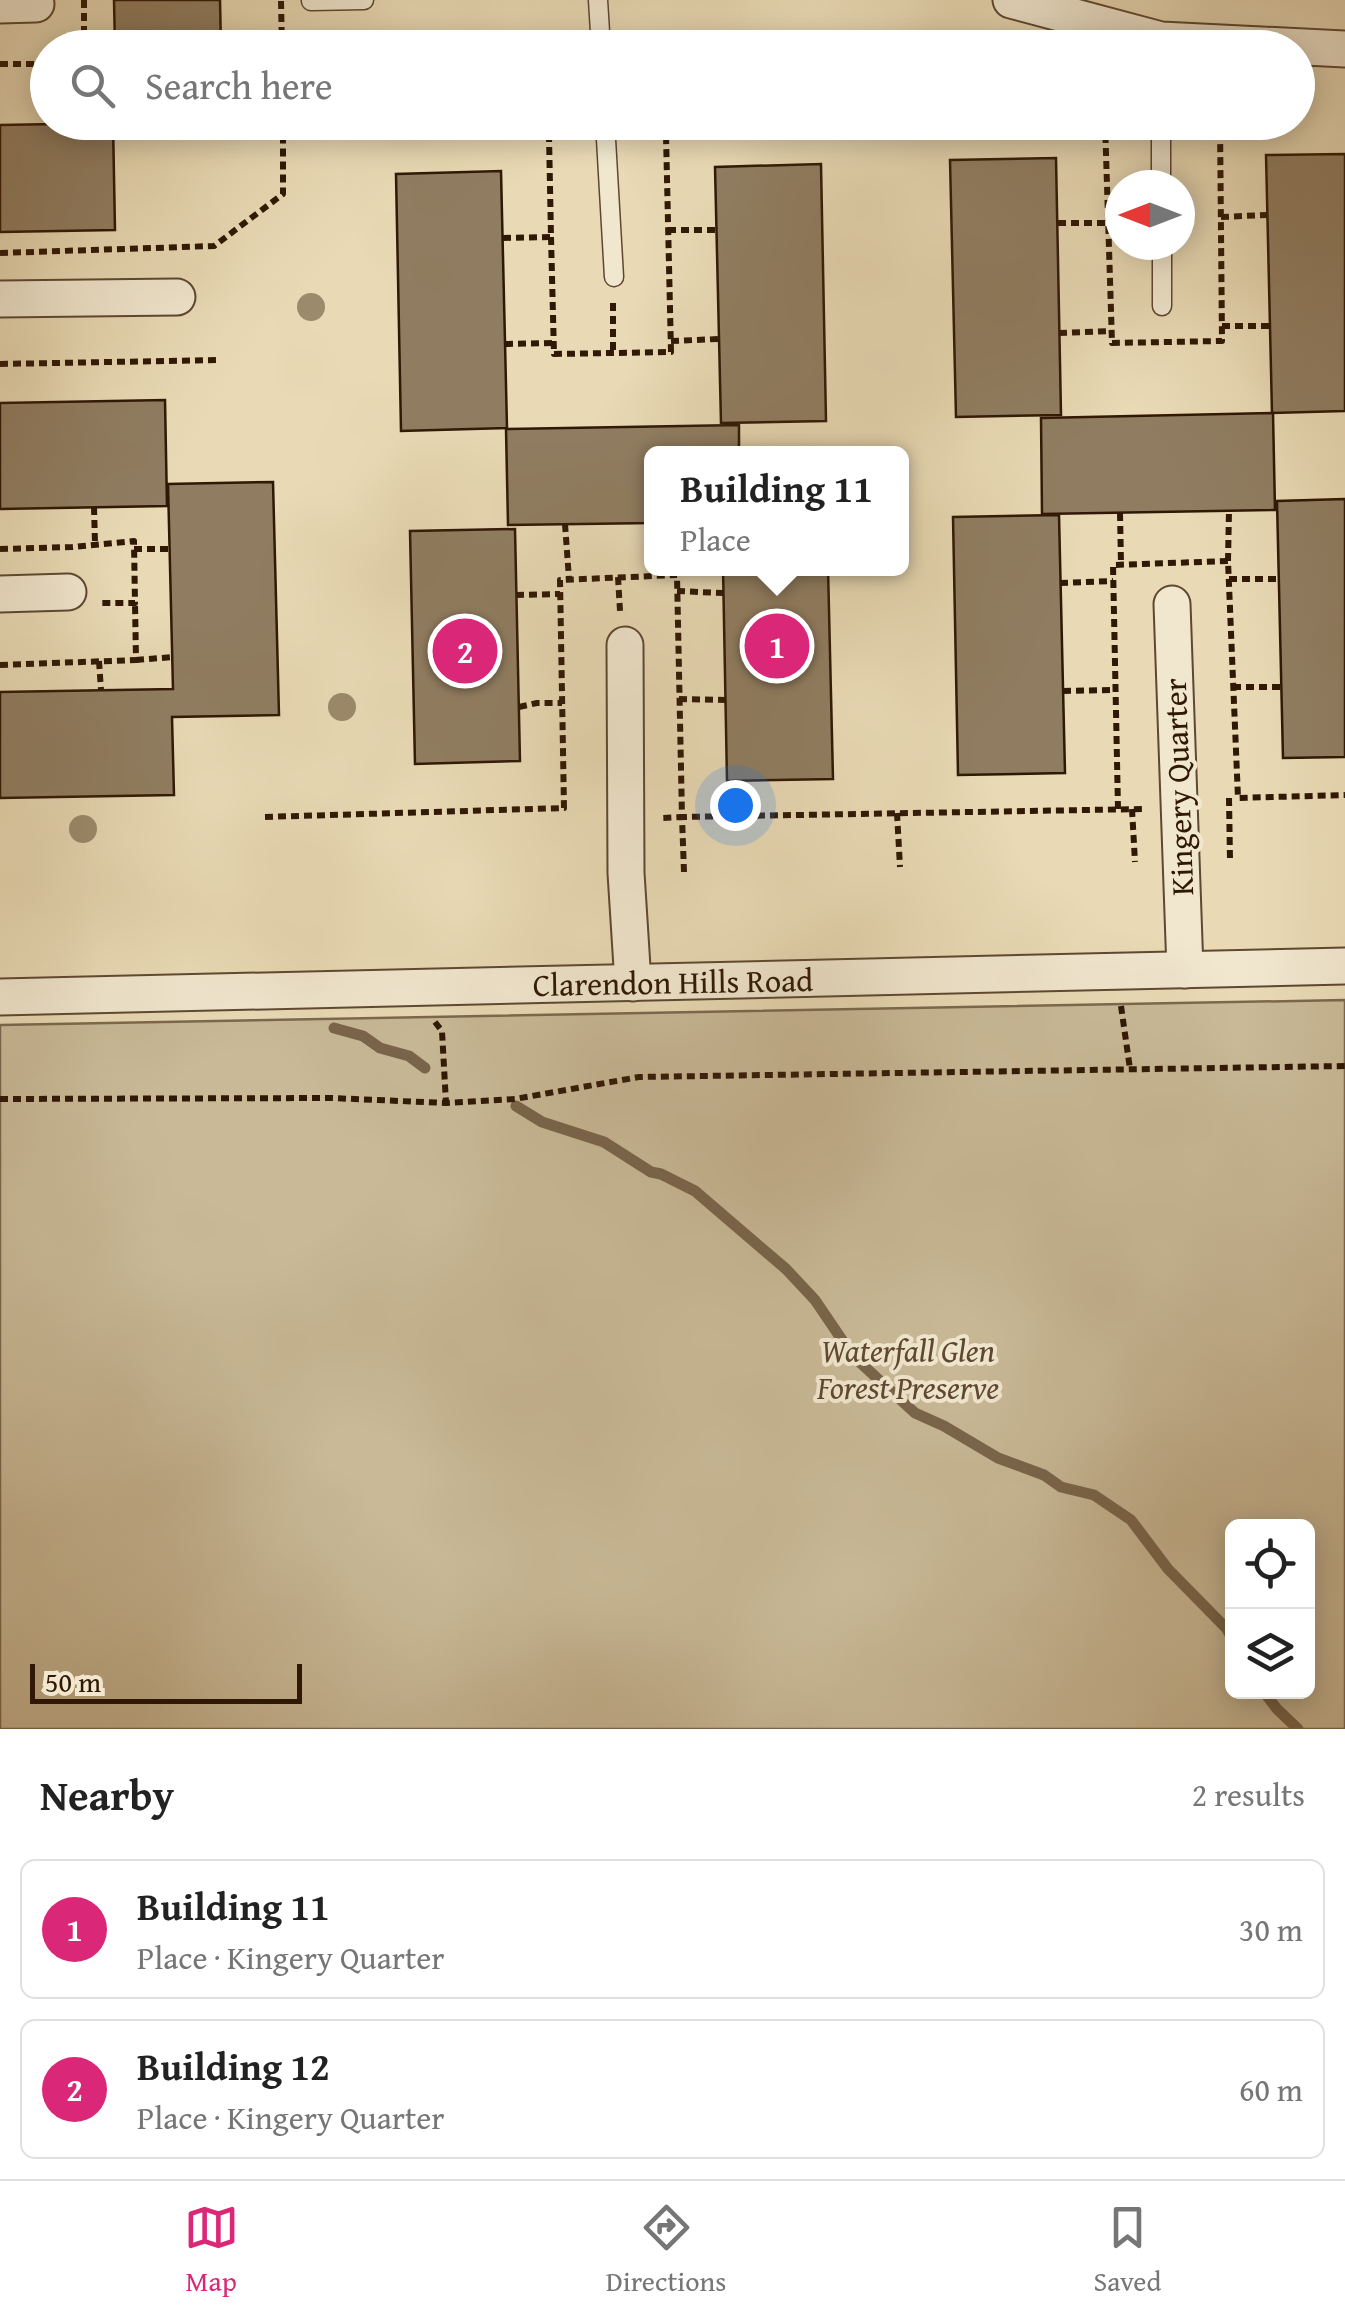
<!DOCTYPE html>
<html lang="en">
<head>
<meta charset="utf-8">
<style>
  :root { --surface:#fff; --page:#f2f2f2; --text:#222; --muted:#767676; --line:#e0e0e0; --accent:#db2777 }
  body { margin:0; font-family:"Gentium Book Plus",serif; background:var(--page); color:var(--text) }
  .controls { position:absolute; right:30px; bottom:30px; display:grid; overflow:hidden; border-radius:15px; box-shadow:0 5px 25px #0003 }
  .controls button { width:90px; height:90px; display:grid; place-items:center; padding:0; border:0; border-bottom:2px solid var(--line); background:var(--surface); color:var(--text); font:50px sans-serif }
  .compass { position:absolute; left:1105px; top:170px; width:90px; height:90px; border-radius:50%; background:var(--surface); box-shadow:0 5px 25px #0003; rotate:270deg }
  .scale { position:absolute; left:30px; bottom:25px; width:272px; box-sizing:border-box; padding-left:10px; border:5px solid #2f1805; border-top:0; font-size:28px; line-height:35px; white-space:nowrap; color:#2f1805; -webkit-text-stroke:8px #f1e7cf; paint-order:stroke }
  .you { position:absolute; left:735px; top:805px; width:35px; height:35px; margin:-25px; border:8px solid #fff; border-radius:50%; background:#1a73e8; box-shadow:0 0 0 15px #1a73e833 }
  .badge { display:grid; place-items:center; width:65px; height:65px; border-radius:50%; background:var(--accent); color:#fff; font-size:32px; font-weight:700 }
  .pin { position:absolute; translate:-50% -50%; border:5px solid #fff; box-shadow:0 2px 10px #0006 }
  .popup { position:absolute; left:644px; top:446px; width:265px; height:130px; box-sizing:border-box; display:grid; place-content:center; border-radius:15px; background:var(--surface); filter:drop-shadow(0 2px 8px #0005); font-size:32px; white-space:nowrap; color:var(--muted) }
  .popup b { font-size:38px; color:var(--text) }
  .popup::after { content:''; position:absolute; left:50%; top:100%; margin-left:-20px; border:20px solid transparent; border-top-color:var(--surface) }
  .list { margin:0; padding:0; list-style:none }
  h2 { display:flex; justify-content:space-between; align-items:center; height:130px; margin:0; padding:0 40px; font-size:42px }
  h2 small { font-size:32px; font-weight:400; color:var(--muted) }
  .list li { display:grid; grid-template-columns:65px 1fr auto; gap:30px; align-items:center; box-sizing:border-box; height:140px; margin:0 20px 20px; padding:0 20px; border:2px solid var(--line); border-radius:15px }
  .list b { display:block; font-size:38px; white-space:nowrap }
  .list p { margin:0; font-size:32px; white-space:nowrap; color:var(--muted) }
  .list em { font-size:32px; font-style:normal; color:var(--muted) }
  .icon { flex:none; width:55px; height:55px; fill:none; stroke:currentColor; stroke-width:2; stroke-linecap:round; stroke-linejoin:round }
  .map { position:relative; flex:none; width:1345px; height:1729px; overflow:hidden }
  .search { position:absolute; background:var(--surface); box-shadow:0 5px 25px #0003; left:30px; right:30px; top:30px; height:110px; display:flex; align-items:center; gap:25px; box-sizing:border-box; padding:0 35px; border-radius:55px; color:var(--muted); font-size:38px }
  .sheet { height:450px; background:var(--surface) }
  nav { display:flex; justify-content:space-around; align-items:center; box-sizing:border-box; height:140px; border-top:2px solid var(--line); background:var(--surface); font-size:28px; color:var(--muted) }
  nav a { display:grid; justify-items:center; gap:5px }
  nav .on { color:var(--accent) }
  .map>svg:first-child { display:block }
  .green { fill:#c9b997; stroke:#7c684e; stroke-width:2.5; fill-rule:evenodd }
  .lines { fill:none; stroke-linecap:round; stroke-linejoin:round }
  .stream { stroke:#79654b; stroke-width:11 }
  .building { fill:#907d61; stroke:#2f1805; stroke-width:2.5 }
  .lane-casing { stroke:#5e4831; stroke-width:21 }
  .street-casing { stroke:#5e4831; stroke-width:39 }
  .path { stroke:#2f1805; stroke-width:6; stroke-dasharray:8 5; stroke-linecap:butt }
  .lane { stroke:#f1e7cf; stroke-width:18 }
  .street { stroke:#f1e7cf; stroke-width:35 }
  .tree { fill:#9c8a6c }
  .labels { text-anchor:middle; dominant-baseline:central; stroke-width:8; stroke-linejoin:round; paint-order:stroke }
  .street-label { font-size:32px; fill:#2f1805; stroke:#f1e7cf }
  .park-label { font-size:32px; font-style:italic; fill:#5d4831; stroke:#f1e7cf }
</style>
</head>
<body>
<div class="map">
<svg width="1345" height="1729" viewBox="0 0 1345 1729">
  <rect width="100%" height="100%" fill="#e9dab5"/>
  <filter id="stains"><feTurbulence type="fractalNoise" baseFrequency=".002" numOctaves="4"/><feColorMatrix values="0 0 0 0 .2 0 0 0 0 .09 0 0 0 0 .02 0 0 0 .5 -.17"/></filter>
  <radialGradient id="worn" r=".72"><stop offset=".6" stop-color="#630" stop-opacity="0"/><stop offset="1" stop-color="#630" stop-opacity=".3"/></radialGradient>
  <!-- green -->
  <path class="green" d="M1345,1000V1729H0V1025ZM1232,1526H1308V1692H1232Z"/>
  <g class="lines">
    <!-- stream -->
    <g class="stream">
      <polyline points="334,1028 363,1036 380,1048 409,1056 425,1068"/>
      <polyline points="516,1106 542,1122 604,1142 651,1172 661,1174 695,1191 786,1269 815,1300 853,1356 915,1413 944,1426 998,1458 1044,1475 1061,1487 1094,1495 1131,1520 1168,1569 1227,1629 1232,1638"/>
      <polyline points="1264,1692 1277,1709 1298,1729"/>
    </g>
  </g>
  <!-- building -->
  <g class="building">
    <polygon points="114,0 220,0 221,48 115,48"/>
    <polygon points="113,123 115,230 0,232 0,125"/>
    <polygon points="1345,154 1345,411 1272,413 1266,155"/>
    <polygon points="1056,158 1061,415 956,417 950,160"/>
    <polygon points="821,164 826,421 721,423 715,167"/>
    <polygon points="501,171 507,428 401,431 396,174"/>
    <polygon points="165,400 167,506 0,509 0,403"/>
    <polygon points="1273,413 1275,510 1042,514 1041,418"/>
    <polygon points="739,425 739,454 652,454 652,523 508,525 506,429"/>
    <polygon points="273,482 279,715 172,717 174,795 0,798 0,692 173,689 168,484"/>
    <polygon points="1345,499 1345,757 1283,758 1277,501"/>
    <polygon points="1059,515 1065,773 958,775 953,517"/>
    <polygon points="515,529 520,761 415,764 410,531"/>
    <polygon points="723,568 828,568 833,779 727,781"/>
  </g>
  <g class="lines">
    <!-- lane casing -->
    <g class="lane-casing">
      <g id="lane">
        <polyline points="598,0 601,48"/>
        <polyline points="311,1 364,0"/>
        <polyline points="605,122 614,277"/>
        <polyline points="1161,122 1161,185"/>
        <polyline points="1162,245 1162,306"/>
      </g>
    </g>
    <!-- street casing -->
    <g class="street-casing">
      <g id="street">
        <polyline points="1011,0 1161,40 1345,49"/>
        <polyline points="0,5 36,4"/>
        <polyline points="0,299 177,297"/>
        <polyline points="0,594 68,592"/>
        <polyline points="1172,604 1185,970"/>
        <polyline points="625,645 626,873 633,983"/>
        <polyline points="0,997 1345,966"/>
      </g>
    </g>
    <!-- path -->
    <g class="path">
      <polyline points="84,0 84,48"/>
      <polyline points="281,1 282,48"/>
      <polyline points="0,64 48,64"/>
      <polyline points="52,122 52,125"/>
      <polyline points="1105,122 1112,343 1222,341 1220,122"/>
      <polyline points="1221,217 1267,215"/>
      <polyline points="1058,223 1108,223"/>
      <polyline points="668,230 716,230"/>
      <polyline points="551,237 554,354 671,352 666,135"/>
      <polyline points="503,238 551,237 549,136 538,122"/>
      <polyline points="0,253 214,246 283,194 283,122"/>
      <polyline points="613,303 613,353"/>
      <polyline points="1222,326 1271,326"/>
      <polyline points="1059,333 1111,331"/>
      <polyline points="671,341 719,339"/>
      <polyline points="505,344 553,343"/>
      <polyline points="0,364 219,360"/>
      <polyline points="94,507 95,543"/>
      <polyline points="1120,513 1121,564"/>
      <polyline points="565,524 569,579"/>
      <polyline points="0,549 72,547 134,541 135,603 100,603"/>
      <polyline points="134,549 170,549"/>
      <polyline points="1228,561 1229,511"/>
      <polyline points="618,577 620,611"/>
      <polyline points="1229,579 1279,579"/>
      <polyline points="1060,583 1113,581"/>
      <polyline points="677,591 723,593"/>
      <polyline points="516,595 560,594"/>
      <polyline points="136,660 173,657"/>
      <polyline points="99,661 101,690"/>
      <polyline points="0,665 136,660 135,603"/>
      <polyline points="1233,687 1282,687"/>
      <polyline points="1063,691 1115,690"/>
      <polyline points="679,699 726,700"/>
      <polyline points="519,707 537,703 562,703"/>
      <polyline points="1229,798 1230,860"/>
      <polyline points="1118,809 1113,565 1228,561 1238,798 1345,795"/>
      <polyline points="1132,809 1135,862"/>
      <polyline points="897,813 900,867"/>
      <polyline points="265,817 564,808 560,580 677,575 682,817 661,818"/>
      <polyline points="684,872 682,817 1144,809"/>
      <polyline points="1121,1006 1130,1069"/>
      <polyline points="435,1022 442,1031 446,1103"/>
      <polyline points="0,1099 331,1098 446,1103 515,1099 639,1077 1345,1066"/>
    </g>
    <!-- lane -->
    <use href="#lane" class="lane"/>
    <!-- street -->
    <use href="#street" class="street"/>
  </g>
  <!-- trees -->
  <g class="tree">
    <circle cx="311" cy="307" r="14"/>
    <circle cx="342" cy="707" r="14"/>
    <circle cx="83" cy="829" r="14"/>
  </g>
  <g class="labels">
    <!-- street labels -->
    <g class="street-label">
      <text transform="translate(1178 787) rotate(-92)">Kingery Quarter</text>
      <text transform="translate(673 982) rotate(-1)">Clarendon Hills Road</text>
    </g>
    <!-- park labels -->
    <g class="park-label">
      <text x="908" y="1350">Waterfall Glen<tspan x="908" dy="37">Forest Preserve</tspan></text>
    </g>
  </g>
  <rect width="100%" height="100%" filter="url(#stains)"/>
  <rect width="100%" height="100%" fill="url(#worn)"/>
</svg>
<div class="controls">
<button><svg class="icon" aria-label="locate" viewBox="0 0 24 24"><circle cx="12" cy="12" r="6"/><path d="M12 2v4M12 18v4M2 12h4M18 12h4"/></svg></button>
<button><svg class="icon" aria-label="layers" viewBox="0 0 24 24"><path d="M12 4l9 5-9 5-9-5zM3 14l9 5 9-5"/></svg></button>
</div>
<svg class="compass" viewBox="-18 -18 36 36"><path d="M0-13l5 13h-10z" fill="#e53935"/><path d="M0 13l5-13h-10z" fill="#767676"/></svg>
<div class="scale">50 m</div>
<div class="you"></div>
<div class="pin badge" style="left:777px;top:646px">1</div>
<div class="popup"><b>Building 11</b>Place</div>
<div class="pin badge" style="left:465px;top:651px">2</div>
<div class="search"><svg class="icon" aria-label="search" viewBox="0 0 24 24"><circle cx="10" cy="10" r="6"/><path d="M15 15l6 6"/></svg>Search here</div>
</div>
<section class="sheet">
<h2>Nearby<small>2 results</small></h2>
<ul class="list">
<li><span class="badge">1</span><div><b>Building 11</b><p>Place · Kingery Quarter</p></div><em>30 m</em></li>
<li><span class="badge">2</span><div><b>Building 12</b><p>Place · Kingery Quarter</p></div><em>60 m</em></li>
</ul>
</section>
<nav>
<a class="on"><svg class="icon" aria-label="map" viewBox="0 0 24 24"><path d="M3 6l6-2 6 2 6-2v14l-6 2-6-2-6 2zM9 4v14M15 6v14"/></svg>Map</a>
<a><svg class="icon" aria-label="directions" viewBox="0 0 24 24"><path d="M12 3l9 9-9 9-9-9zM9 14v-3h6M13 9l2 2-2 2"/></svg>Directions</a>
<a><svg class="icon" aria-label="saved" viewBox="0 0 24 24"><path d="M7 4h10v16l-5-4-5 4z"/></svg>Saved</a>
</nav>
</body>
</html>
